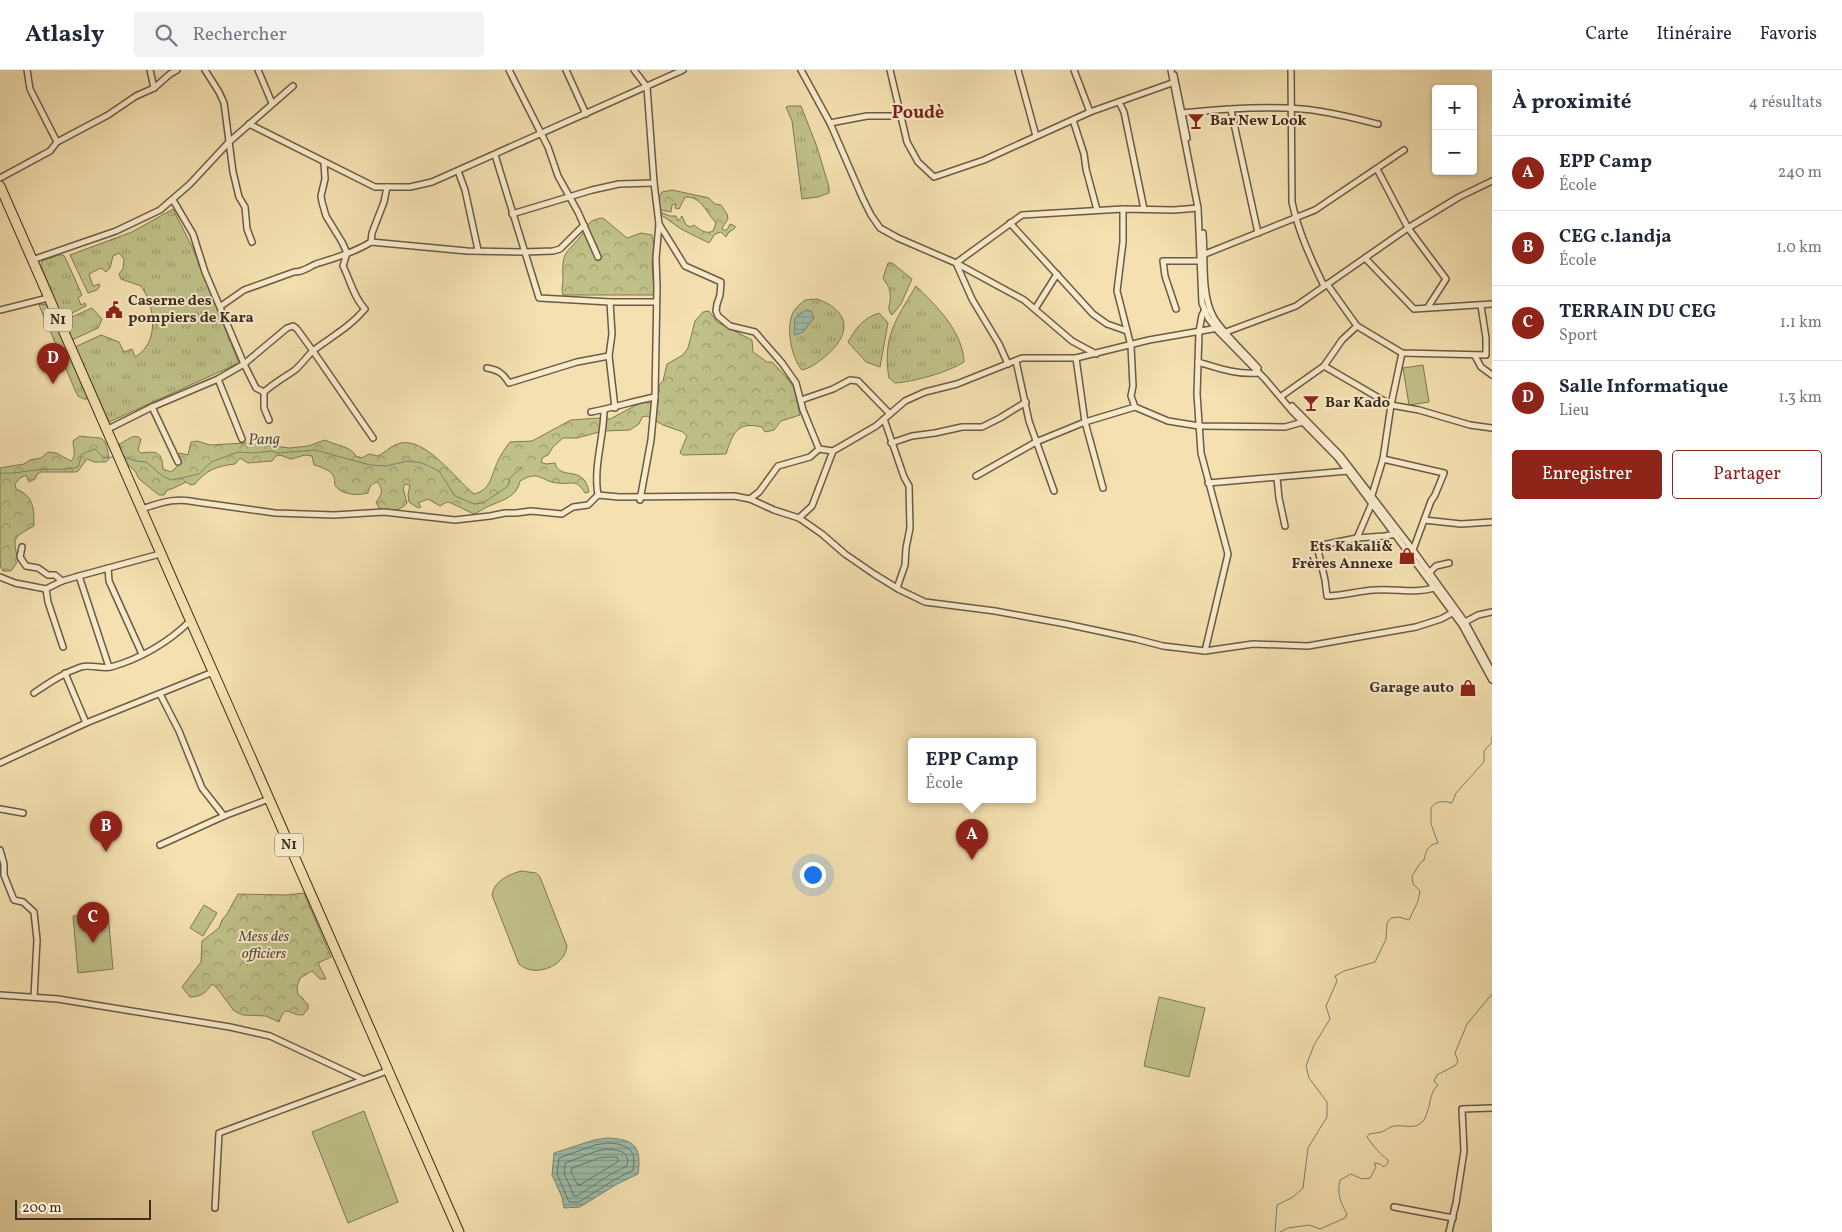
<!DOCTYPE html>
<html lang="fr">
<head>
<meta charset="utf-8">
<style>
  :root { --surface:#fff; --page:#f2f2f3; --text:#1f2937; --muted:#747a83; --line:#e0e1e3; --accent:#8f2418 }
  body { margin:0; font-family:Vollkorn,serif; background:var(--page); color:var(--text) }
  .controls { position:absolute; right:15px; top:15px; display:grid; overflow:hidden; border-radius:5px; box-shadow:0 1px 4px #0004 }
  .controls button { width:45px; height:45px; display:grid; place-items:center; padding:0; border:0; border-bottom:1px solid var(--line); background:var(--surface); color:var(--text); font:25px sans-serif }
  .scale { position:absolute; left:15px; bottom:12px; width:136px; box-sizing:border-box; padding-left:5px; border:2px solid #3f2e20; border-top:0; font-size:14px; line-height:18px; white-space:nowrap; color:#3f2e20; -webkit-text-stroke:4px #f8ebcc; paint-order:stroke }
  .you { position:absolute; left:812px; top:804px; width:18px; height:18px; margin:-12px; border:4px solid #fff; border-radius:50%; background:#1a73e8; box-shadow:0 0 0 8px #1a73e833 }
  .badge { display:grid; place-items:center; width:32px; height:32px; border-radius:50%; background:var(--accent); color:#fff; font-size:16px; font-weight:700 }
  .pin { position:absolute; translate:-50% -41px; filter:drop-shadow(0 1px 2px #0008) }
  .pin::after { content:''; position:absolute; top:26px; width:18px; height:15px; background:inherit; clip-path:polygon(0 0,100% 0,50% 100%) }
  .popup { position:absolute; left:908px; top:668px; width:128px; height:65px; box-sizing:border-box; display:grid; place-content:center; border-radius:5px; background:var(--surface); filter:drop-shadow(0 1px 4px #0005); font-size:16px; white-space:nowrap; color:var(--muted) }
  .popup b { font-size:19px; color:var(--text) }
  .popup::after { content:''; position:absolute; left:50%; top:100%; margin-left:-10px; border:10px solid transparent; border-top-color:var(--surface) }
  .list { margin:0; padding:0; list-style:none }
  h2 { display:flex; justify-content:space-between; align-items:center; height:65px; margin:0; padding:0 20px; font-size:21px }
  h2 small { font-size:16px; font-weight:400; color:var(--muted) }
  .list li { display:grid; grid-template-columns:32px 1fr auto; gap:15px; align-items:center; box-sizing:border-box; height:75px; padding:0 20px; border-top:1px solid var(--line) }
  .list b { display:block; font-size:19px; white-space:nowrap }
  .list p { margin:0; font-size:16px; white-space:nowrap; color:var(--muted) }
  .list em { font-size:16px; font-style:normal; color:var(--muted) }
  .actions { display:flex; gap:10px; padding:15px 20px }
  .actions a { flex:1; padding:11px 0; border:1px solid var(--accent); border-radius:5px; text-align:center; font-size:18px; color:var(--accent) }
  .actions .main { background:var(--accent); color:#fff }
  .icon { flex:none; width:28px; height:28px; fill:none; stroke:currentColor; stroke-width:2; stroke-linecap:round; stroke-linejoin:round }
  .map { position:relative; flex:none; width:1492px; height:1162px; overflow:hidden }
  header { display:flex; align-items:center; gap:30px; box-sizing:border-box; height:70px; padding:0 25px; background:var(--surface); border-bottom:1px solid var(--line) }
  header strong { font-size:24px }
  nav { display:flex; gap:28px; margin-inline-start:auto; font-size:18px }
  .search { width:350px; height:45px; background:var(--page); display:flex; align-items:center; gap:12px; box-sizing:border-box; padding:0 18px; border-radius:5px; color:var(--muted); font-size:19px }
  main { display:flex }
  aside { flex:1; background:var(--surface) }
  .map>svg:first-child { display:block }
  .grass { fill:url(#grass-tufts); stroke:#7f7854 }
  .forest { fill:url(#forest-crowns); stroke:#7f7854 }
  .green { fill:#bfc188; stroke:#7f7854 }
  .water { fill:url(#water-rules); stroke:#778473 }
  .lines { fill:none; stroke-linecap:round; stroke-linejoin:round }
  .shore { stroke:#6e7666; stroke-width:1 }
  .stream { stroke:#778473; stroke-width:1 }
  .street-casing { stroke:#6c5a44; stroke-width:8 }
  .highway-casing { stroke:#3f2e20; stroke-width:11 }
  .street { stroke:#f8ebcc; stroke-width:5 }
  .highway { stroke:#f4e0b0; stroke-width:9 }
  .labels { text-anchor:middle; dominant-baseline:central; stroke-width:4; stroke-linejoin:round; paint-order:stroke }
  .shield { fill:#f8ebcc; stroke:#766754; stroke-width:1 }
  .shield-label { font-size:14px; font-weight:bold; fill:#3f2e20 }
  .poi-label { font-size:15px; font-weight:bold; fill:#3f2e20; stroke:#f8ebcc; text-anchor:start }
  .park-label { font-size:15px; font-style:italic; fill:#594b35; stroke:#f8ebcc }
  .water-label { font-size:16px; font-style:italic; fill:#565243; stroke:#f8ebcc }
  .quarter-label { font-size:18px; font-weight:bold; fill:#7a1f14; stroke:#f8ebcc }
</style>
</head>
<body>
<header>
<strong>Atlasly</strong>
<div class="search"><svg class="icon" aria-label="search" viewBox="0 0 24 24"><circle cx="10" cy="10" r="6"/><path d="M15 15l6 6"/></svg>Rechercher</div>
<nav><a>Carte</a><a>Itinéraire</a><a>Favoris</a></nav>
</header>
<main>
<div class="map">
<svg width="1492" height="1162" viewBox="0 0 1492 1162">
  <defs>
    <pattern id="grass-tufts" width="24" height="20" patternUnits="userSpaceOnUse" patternTransform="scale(1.25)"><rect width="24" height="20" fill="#bfc188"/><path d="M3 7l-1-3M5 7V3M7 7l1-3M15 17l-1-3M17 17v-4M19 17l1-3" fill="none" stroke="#9d9d6f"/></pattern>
    <pattern id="forest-crowns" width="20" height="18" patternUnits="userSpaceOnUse" patternTransform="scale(1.25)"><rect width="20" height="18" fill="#bfc188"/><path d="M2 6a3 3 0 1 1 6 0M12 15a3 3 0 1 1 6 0" fill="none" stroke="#9d9d6f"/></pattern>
    <pattern id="water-rules" width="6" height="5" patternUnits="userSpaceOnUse" patternTransform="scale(1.25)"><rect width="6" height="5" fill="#9cbdab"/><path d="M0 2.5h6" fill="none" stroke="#819a8b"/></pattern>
  </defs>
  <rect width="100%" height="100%" fill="#f4e0b0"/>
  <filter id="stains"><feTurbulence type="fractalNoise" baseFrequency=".004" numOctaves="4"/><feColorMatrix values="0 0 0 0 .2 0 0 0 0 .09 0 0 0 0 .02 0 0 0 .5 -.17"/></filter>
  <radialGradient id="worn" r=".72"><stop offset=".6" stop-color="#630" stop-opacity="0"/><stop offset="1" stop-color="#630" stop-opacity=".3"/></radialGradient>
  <!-- grass -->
  <g class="grass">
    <polygon points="789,36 801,36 817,77 829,117 829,123 818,127 802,129 792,51 786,37"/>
    <path d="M173,139L193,179L239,293L109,352L75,277L101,265L119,272L124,282L132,279L135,287C160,273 155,236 141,216L121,209L119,204L123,199L124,189L119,183L113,186L110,198L106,202L101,198L89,204L93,216L99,214L100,216L97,220L88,223L70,185L132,162Z"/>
    <polygon points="59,185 63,185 65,187 82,225 78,228 81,235 85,233 86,236 62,248 41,196 42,191"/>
    <path d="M888,193H892L912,209L901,234L892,245C885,238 892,233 890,224C890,218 886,213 883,208Z"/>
    <path d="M916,216C936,235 963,262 964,292C949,302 913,312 895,313L889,308C882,268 896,249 916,216Z"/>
    <path d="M817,229C854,242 850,268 822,289C816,294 810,298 802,300C791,288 785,255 794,241C796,237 802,233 805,230Z"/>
    <polygon points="40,234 46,235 49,238 87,326 87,329 84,329 78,326 75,320 39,235"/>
    <polygon points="92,238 102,249 98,258 72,270 63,251"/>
    <path d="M879,243L888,253L880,297L866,292L848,272C856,258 863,248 879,243Z"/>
  </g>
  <!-- forest -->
  <g class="forest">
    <path d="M672,120L709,128L715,134L721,135L727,144L728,149L722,158L723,160H727L730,154L735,156V158L728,163L726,167L721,162L715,164L709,173L681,159L660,144V142L670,146H676L678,151L682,146L686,155L691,157L694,155C699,159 706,165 713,161L716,153C706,142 701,126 685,127L679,139L675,138L676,134L672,135L671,142L661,140L659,134L660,126L662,122Z"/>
    <path d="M603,148L627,168L641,163L652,165C655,175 653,183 652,193C652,204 655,214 653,225H563C561,219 563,215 563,209C562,182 564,186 580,167C590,155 586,150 603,148Z"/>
    <path d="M709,241L717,252L752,270L753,282L767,292H772L789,310L794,318L800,345L781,351L774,360L765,362L762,357C737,351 733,363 726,384L683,385L680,383L687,366L683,362L663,355L647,346L642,347L639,354L630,360L603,361L577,368H563L553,377L548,385L543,387L541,392L546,394L555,393C560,412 584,393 589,422L585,423C576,408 572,415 558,413C541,412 540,399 520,411C517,427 503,430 489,436C484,438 479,442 474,444L451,433L447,432L440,436L428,429L418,433L421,437L418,438L409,432L408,425L410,415L405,414L403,418L407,433C400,442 389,441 379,438L376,432C382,425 384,419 377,412C371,414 369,417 368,423C358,426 340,425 335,415C334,412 335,409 334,407C331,400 321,397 314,395L312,386L305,385L291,389L280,385L276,386L272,391L248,393L240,388L235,394C217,396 206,400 195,414L191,415L186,412C182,414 171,420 167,420L164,425H159L139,409L135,401L125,392L119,374C127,371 134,362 141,369L138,380L141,383C157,381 162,381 163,399L171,402L180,394L178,386L179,383L188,385L191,372L197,371L210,375L245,373L290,378L308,376L325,370C334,375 351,376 356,386L362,388L369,384L378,386C384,383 389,378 395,375C422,361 456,410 474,424C491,420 491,406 497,393C500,385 505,379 510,372L532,371L571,350L599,348L610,349L642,332L658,334L659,315L663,311L667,294L683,285L688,278L695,251L703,242Z"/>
    <path d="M80,366C102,370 105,361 109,389L106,392H94L87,389L78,401L76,402H41L37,404L35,409L29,412L26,405L20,408L15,414L16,419C34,426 34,439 34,456C12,468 13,467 18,491L11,501H3L1,498L0,488V398L24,394L30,390L41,388L48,382L56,383L71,391C77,386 73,378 73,371Z"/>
    <path d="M304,823L331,887L318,893L326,909H320L312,901L300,908L297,917L298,925L302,927L305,932L308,934V939L303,945C289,946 286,932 279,952L266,946L243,945L234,941L217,918L212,914C206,922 202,927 190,927L182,917L201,892L202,871L219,858L222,850L227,844L238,824L286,825Z"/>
  </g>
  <!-- green -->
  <g class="green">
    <polygon points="1423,295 1429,332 1409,335 1403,298"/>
    <path d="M521,801L536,803L540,807L567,876C565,897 534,908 519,894L492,825C494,811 508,805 521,801Z"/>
    <polygon points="204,835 217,843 203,866 190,858"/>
    <polygon points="108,843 113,899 78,903 73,846"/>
    <polygon points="1159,927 1205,938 1189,1007 1144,996"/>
    <polygon points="364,1041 398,1132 348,1153 312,1062"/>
  </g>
  <!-- water -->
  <g class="water">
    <polygon points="806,240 811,241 814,248 803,262 795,265 794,262 795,248"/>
    <path d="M607,1068C635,1069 642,1077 638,1104L617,1114L580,1137L564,1138L562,1127L552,1105L554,1083L594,1070Z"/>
  </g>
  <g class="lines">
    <!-- shore -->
    <g class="shore">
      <path d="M608,1073C627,1074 637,1079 633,1100L614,1110L579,1132H569L557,1104L559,1088L595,1075Z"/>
      <path d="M608,1079C620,1080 630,1082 627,1096L611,1104L577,1126H574L564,1103L565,1093L597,1081Z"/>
      <polygon points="609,1087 617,1087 619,1091 580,1115 577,1114 571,1102 572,1098 599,1088"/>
    </g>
    <!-- stream -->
    <g class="stream">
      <polyline points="122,386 136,391 146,392 164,407 172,410 199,404 211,392 238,382 254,383 272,381 277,383 315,380 370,395 386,396 408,391 422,393 439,401 455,426 474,434 483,433 508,416 510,408 522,397"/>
      <path d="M0,405L1,403C14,404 25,401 37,400C51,398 64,401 78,397L82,384L95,379L104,388L113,387"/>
      <path d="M1275,1162L1277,1135L1293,1127L1303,1118L1308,1078L1327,1047V1032L1309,1008L1306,996L1314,975L1330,949L1326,936L1337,911L1335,906L1344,901L1375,892L1386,869L1387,853L1391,848L1399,847L1409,850L1418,831L1420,821L1413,814L1412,806L1421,792L1424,790C1426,780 1428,775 1438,773L1431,754V738C1436,730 1444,731 1452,733L1456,723L1484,692V681L1492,672V666"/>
      <path d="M1280,1162L1288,1158L1309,1155L1320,1159L1345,1148L1347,1144C1340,1132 1337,1123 1340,1110L1351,1104L1362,1109L1370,1108L1376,1097L1374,1093L1380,1094L1384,1097L1388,1093V1090C1379,1083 1374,1077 1367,1067L1369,1064C1374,1063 1380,1063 1384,1061C1386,1060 1388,1058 1391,1057C1403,1052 1420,1065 1427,1043C1431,1033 1429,1024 1438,1015L1434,1011L1437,1005L1456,995L1458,991L1455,983L1467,954L1492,924"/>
    </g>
    <!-- street casing -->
    <g class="street-casing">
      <g id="street">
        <polyline points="27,0 30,19 57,72"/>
        <polyline points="150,0 154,18"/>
        <polyline points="205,0 219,22 224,33 233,102 239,127 245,137 247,159 252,172"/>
        <polyline points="258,0 272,33"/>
        <polyline points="509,0 548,77 558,106 578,142 598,187"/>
        <polyline points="566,0 586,44"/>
        <polyline points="634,0 647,17 654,113 659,154 656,188 657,217 655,327 651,370 640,430"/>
        <polyline points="801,0 830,53 863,129 871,145 880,158 898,168 956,193 1024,230 1072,271 1096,284"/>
        <polyline points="890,0 907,72 918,92 934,107 984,90 1090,42 1172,13"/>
        <polyline points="1018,0 1036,66"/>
        <polyline points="1074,0 1090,42"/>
        <polyline points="1171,0 1198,138 1202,233 1208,248 1218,261 1265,309 1292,341 1338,388 1462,555 1492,610"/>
        <path d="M1291,0L1292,132C1298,161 1311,189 1324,216"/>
        <polyline points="1174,5 1187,68"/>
        <polyline points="1119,32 1124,42 1144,139"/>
        <polyline points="1231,40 1258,163"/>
        <path d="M1182,43C1221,39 1263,36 1302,39C1328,41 1353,48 1378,54"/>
        <polyline points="1073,50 1084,84 1086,99 1097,140"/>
        <polyline points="830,53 867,46 901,46"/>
        <polyline points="249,54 375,117 410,117 432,112 683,0"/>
        <polyline points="495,85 539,228 610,232 656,232"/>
        <polyline points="1377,99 1408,158 1446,209 1428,237"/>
        <polyline points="458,101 465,120 478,180"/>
        <polyline points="0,108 50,81 57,72 108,45 136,26 154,18 170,4 177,0"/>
        <polyline points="173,130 193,164 205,202 244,294 256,318 264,322"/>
        <polyline points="1123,139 1123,172 1117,221 1131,276 1133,316 1131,326 1135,337 1168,351 1199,356 1285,357 1303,352"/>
        <polyline points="512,144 592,120 619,114 654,113"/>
        <polyline points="1010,153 1093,244 1107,254 1127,261"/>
        <polyline points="659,154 685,196 721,212 720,225 717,234 716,241 718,246 730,256 755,262 782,293 796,313 803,340 819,379"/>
        <path d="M1203,163C1205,188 1201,224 1213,246C1220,260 1246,284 1258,298"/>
        <polyline points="371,172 372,163 384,132 387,117"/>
        <polyline points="1205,184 1315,140 1404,80"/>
        <polyline points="1365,188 1414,239 1492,234"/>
        <polyline points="32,190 116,161 160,140 190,114 229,72 293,16"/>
        <polyline points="1327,214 1357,256 1402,283 1486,285 1486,268 1481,236"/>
        <polyline points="610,232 612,264 609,286 615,338"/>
        <path d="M221,236L244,220L294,202C304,202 308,197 316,194C335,188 355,182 371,172L467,181L524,182L553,181L560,179L584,155"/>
        <polyline points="1035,239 1057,204"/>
        <polyline points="1176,239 1165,206 1163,191 1201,191"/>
        <polyline points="0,240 48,228"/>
        <polyline points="1205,240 1202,245 1199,262 1197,324 1201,383 1228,484 1205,581"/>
        <polyline points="1226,262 1296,236 1408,158 1459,127 1492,111"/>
        <polyline points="1475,286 1481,297 1492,305"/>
        <polyline points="1076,288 1085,352 1103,418"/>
        <polyline points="1016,291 1029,351 1054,421"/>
        <path d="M1198,292C1218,298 1237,305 1259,303"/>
        <polyline points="1008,294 999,274 972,229 956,193 1022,145 1123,139 1174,140 1198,138"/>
        <polyline points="1324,296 1391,335 1419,340 1470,355 1492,358"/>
        <path d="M487,298C498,300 503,303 509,313L577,292L609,286"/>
        <polyline points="218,309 242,369"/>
        <polyline points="1283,325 1324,296 1342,270 1357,256"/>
        <polyline points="801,330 833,319 850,310 858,311 890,344"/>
        <polyline points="1292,336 1340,385 1413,480 1465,552 1492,602"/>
        <polyline points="152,337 178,392"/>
        <path d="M591,342C613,338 633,331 655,327"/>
        <polyline points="884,349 904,407 909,416 910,458 906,478 905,495 897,518"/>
        <path d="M269,350L264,338V322C274,313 285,307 295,300C302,294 307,286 314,280C331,267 350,257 365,239C354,228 350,210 343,196L347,183L342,172L326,146L322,132L321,126L325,109L324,92"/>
        <polyline points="106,360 152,337 218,309 244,294 287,258 293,256 297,259 313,281 373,368"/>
        <polyline points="891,373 912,366 935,363 962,357 982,357 1000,348 1026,332"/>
        <polyline points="1383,389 1444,403 1435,425 1431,431 1413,480"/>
        <polyline points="976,406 1036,372 1085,352 1135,337"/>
        <polyline points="1277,408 1279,428 1285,456"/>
        <polyline points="1208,413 1348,401"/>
        <path d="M598,425C593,396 604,368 604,340"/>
        <polyline points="1372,425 1383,389 1391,335 1402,283"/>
        <polyline points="750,429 759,422 778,396 810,387 819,379 833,381"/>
        <path d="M141,439C161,433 175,427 196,432L275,443L334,445L384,442L455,450L490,446L505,443H516L531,441L562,444L573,437L588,435L598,425L619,427L734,426L750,429L774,440L799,448L822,464L845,484L874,504L900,520L925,532L995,541L1066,554L1136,569L1163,576L1205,581L1253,574L1308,576L1416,557L1441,549L1452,543"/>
        <polyline points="799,448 812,436 833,381 876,356 905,331 925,322 957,314 1022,288 1076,288 1149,270 1218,258"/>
        <polyline points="1424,450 1461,454 1492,452"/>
        <path d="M1396,464L1385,466L1357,468L1317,476L1325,510L1327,526C1342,526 1358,521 1374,520C1395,518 1414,524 1434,518"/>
        <polyline points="1357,468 1372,433"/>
        <polyline points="22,477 20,487 26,496 38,498 48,505 55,505 62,511"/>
        <polyline points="108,498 109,511 142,584"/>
        <polyline points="1429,503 1436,496 1449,493"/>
        <polyline points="79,506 109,597"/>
        <polyline points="0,507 15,513 46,519 62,511 79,506 160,484"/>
        <polyline points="46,519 48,532 63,577"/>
        <polyline points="1465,552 1478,545 1492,542"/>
        <polyline points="65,603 86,653"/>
        <path d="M34,623C49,613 63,603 81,597C90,594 101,599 111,597C140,589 169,572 190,551"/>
        <polyline points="160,624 179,661 202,718 224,746"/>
        <polyline points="0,693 86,653 213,602"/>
        <polyline points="0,739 23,743"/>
        <polyline points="160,775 224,746 269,729"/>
        <polyline points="0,780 4,794 4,805 14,830 23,832 34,842 37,870 34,927"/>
        <polyline points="0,925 58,929 230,957 270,966 362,1009"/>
        <polyline points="1394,1137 1453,1148"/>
        <polyline points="215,1138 219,1063 387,1001"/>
        <polyline points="1449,1162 1456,1133 1464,1081 1462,1039 1492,1038"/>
      </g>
    </g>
    <!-- highway casing -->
    <g class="highway-casing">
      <path id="highway" d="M0,116C85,311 170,505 256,699C325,853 390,1008 459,1162"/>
    </g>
    <!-- street -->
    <use href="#street" class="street"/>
    <!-- highway -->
    <use href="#highway" class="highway"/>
  </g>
  <!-- icons -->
  <defs>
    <g id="bar-bare" transform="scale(1.35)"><path d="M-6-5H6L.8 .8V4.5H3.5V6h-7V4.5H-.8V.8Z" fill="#8f2418" stroke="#f8ebcc" stroke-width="2.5" paint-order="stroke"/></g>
    <g id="civic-bare" transform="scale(1.35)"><path d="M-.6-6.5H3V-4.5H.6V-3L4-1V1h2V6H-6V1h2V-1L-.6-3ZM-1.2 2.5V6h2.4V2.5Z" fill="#8f2418" stroke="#f8ebcc" stroke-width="2.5" paint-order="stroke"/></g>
    <g id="shop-bare" transform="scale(1.35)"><path d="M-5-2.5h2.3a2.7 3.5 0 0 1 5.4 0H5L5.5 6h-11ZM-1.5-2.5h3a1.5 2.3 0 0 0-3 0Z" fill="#8f2418" stroke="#f8ebcc" stroke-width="2.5" paint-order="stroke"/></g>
  </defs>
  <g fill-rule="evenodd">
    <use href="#bar-bare" x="1196" y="51"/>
    <use href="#civic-bare" x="114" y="240"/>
    <use href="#bar-bare" x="1311" y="333"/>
    <use href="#shop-bare" x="1407" y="486"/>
    <use href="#shop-bare" x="1468" y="618"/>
  </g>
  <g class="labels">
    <!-- shield labels -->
    <g class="shield">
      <rect x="44" y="238.5" width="28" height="23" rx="4"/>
      <rect x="275" y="763.5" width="28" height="23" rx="4"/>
    </g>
    <g class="shield-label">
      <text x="58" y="250">N1</text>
      <text x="289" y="775">N1</text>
    </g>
    <!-- poi labels -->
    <g class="poi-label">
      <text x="1210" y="51">Bar New Look</text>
      <text x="128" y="231">Caserne des<tspan x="128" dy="17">pompiers de Kara</tspan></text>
      <text x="1325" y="333">Bar Kado</text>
      <text x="1393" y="477" text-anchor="end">Ets Kakali&amp;<tspan x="1393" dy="17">Frères Annexe</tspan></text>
      <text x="1454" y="618" text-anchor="end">Garage auto</text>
    </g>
    <!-- park labels -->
    <g class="park-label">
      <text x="264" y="867">Mess des<tspan x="264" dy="17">officiers</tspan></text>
    </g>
    <!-- water labels -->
    <g class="water-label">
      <text transform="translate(264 370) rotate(-2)">Pang</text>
    </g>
    <!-- quarter labels -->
    <g class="quarter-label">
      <text x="918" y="43">Poudè</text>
    </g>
  </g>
  <rect width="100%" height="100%" filter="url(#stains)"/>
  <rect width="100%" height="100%" fill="url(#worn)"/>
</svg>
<div class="controls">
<button>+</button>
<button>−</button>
</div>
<div class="scale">200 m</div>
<div class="you"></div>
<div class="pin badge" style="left:972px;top:790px">A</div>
<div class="popup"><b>EPP Camp</b>École</div>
<div class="pin badge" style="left:106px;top:782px">B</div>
<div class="pin badge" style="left:93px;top:873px">C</div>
<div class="pin badge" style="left:53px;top:314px">D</div>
</div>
<aside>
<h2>À proximité<small>4 résultats</small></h2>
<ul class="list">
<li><span class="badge">A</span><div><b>EPP Camp</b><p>École</p></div><em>240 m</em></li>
<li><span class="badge">B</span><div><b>CEG c.landja</b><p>École</p></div><em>1.0 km</em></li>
<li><span class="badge">C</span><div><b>TERRAIN DU CEG</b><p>Sport</p></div><em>1.1 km</em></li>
<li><span class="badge">D</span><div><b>Salle Informatique</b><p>Lieu</p></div><em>1.3 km</em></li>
</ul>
<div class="actions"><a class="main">Enregistrer</a><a>Partager</a></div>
</aside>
</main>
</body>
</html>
